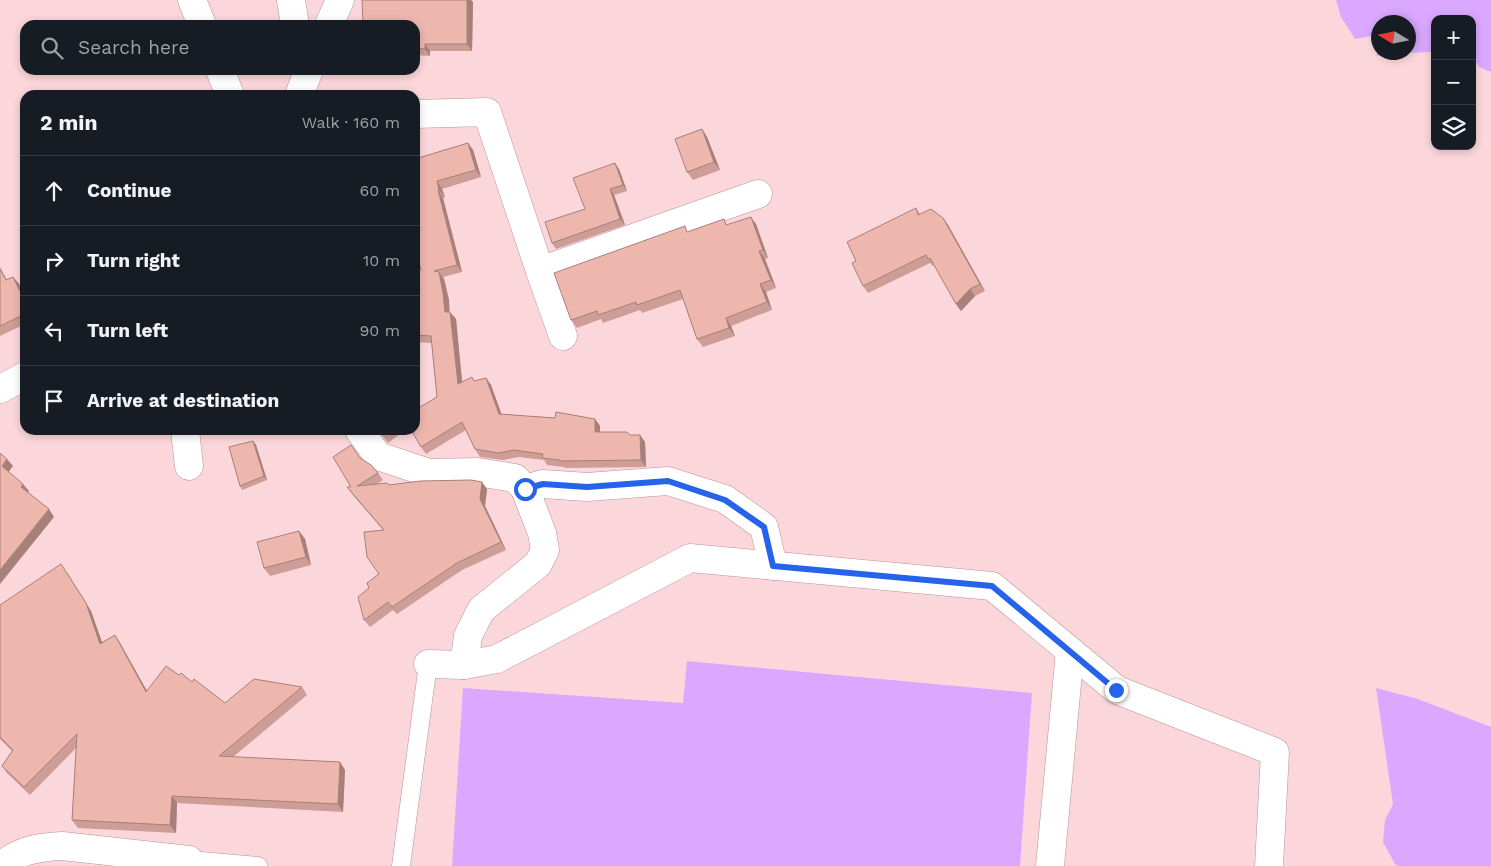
<!DOCTYPE html>
<html lang="en">
<head>
<meta charset="utf-8">
<style>
  :root { --surface:#171b24; --page:#20242c; --text:#f1f3f6; --muted:#9ea1a6; --line:#363941 }
  body { margin:0; font-family:"Work Sans",sans-serif; background:var(--page); color:var(--text) }
  .controls { position:absolute; right:15px; top:15px; display:grid; overflow:hidden; border-radius:10px; box-shadow:0 2px 8px #0003 }
  .controls button { width:45px; height:45px; display:grid; place-items:center; padding:0; border:0; border-bottom:1px solid var(--line); background:var(--surface); color:var(--text); font:25px sans-serif }
  .compass { position:absolute; left:1371px; top:15px; width:45px; height:45px; border-radius:50%; background:var(--surface); box-shadow:0 2px 8px #0003; rotate:280deg }
  .stop { position:absolute; width:15px; height:15px; margin:-11px; border:4px solid #2563eb; border-radius:50%; background:#fff }
  .stop.end { background:#2563eb; border-color:#fff; box-shadow:0 1px 5px #0008 }
  .list { margin:0; padding:0; list-style:none }
  h2 { display:flex; justify-content:space-between; align-items:center; height:65px; margin:0; padding:0 20px; font-size:21px }
  h2 small { font-size:16px; font-weight:400; color:var(--muted) }
  .list li { display:grid; grid-template-columns:32px 1fr auto; gap:15px; align-items:center; box-sizing:border-box; height:70px; padding:0 20px; border-top:1px solid var(--line) }
  .list b { display:block; font-size:19px; white-space:nowrap }
  .list em { font-size:16px; font-style:normal; color:var(--muted) }
  .icon { flex:none; width:28px; height:28px; fill:none; stroke:currentColor; stroke-width:2; stroke-linecap:round; stroke-linejoin:round }
  .map { position:relative; flex:none; width:1491px; height:866px; overflow:hidden }
  .search { position:absolute; background:var(--surface); box-shadow:0 2px 8px #0003; left:20px; top:20px; width:400px; height:55px; display:flex; align-items:center; gap:12px; box-sizing:border-box; padding:0 18px; border-radius:15px; color:var(--muted); font-size:19px }
  .panel { position:absolute; background:var(--surface); box-shadow:0 2px 8px #0003; left:20px; top:90px; width:400px; height:345px; border-radius:15px }
  .map>svg:first-child { display:block }
  .water { fill:#daa8ff; fill-rule:evenodd }
  .lines { fill:none; stroke-linecap:round; stroke-linejoin:round }
  .lane-casing { stroke:#ba9196; stroke-width:19 }
  .street-casing { stroke:#ba9196; stroke-width:29 }
  .lane { stroke:#fff; stroke-width:18 }
  .street { stroke:#fff; stroke-width:28 }
  .wall { fill:#cd9d96 }
  .shaded-wall { fill:#a7807a }
  .building { fill:#eeb7ae; stroke:#a7807a }
  .route { stroke:#2563eb; stroke-width:6 }
</style>
</head>
<body>
<div class="map">
<svg width="1491" height="866" viewBox="0 0 1491 866">
  <rect width="100%" height="100%" fill="#fbd7db"/>
  <!-- water -->
  <g class="water">
    <path d="M1336,0H1491V72L1479,67L1472,53V19H1460L1454,15L1452,19H1435V52L1396,53L1377,56L1376,35L1355,39L1341,17ZM1378,22H1408V52H1378Z"/>
    <polygon points="687,661 1032,693 1020,866 452,866 463,688 683,703"/>
    <polygon points="1376,688 1418,699 1491,727 1491,866 1398,866 1395,864 1383,842 1385,820 1393,804"/>
  </g>
  <g class="lines">
    <!-- lane casing -->
    <g class="lane-casing">
      <g id="lane">
        <polyline points="189,866 189,860 258,866"/>
        <polyline points="401,866 428,664"/>
      </g>
    </g>
    <!-- street casing -->
    <g class="street-casing">
      <g id="street">
        <polyline points="192,0 202,25"/>
        <polyline points="291,0 295,25"/>
        <polyline points="329,25 340,0"/>
        <polyline points="220,70 230,95"/>
        <polyline points="299,95 309,70"/>
        <polyline points="415,114 487,112 540,271 758,194"/>
        <polyline points="540,271 563,336"/>
        <polyline points="0,389 25,376"/>
        <polyline points="185,430 189,466"/>
        <polyline points="359,430 378,456 429,473 477,472 515,478 525,489 542,533 545,550 538,564 481,610 468,636 464,665"/>
        <polyline points="525,489 543,484 587,487 668,481 725,499 764,527 773,566"/>
        <polyline points="428,664 464,665 497,659 690,558 992,586 1117,690 1275,752 1269,866"/>
        <path d="M2,866C18,850 40,847 62,846L189,860"/>
        <polyline points="1050,866 1070,651"/>
      </g>
    </g>
    <!-- lane -->
    <use href="#lane" class="lane"/>
    <!-- street -->
    <use href="#street" class="street"/>
  </g>
  <!-- wall -->
  <g class="wall">
    <polygon points="362,0 471,0 473,2 472,51 430,51 430,56 415,55 415,25"/>
    <polygon points="702,129 707,137 720,170 693,180 687,172"/>
    <polygon points="468,143 473,150 481,177 442,189 445,197 443,198 462,272 443,277 444,279 449,300 449,312 456,319 462,382 474,381 486,378 491,385 501,414 555,418 595,419 600,426 600,432 630,435 640,435 645,442 646,467 565,468 564,467 547,465 544,460 519,457 503,460 480,457 475,449 466,430 426,454 421,447 437,397 432,343 415,342 415,269 421,270 417,238 415,159"/>
    <polygon points="619,169 627,191 614,195 625,225 556,249 552,243 585,209"/>
    <polygon points="916,208 920,214 943,218 948,225 985,291 975,296 961,311 956,304 935,265 933,266 930,263 868,293 863,286 856,261"/>
    <polygon points="756,224 768,258 765,259 776,288 766,292 772,310 731,326 735,336 703,347 697,339 683,299 642,313 640,310 603,323 601,319 577,328 571,320 689,232 728,225"/>
    <polygon points="0,267 7,280 13,277 19,284 25,298 25,324 0,336"/>
    <polygon points="378,430 405,430 388,443"/>
    <polygon points="253,441 256,445 267,480 242,490 240,486"/>
    <polygon points="360,458 378,473 383,480 377,484 487,489 485,506 506,550 462,570 397,614 393,610 370,627 364,620 369,588 378,574 383,530 352,494 347,487 351,487"/>
    <polygon points="299,531 305,539 311,565 270,576 264,568"/>
    <polygon points="67,572 91,611 102,642 115,635 120,643 147,691 179,675 192,682 225,703 302,687 307,695 233,757 340,762 345,770 343,812 177,803 176,833 78,828 72,820 76,748 30,795 7,773 2,766 12,751 0,739 0,605"/>
  </g>
  <!-- shaded-wall -->
  <g class="shaded-wall">
    <polygon points="467,0 471,0 473,2 472,51 467,44"/>
    <polygon points="425,44 430,51 430,56 425,49"/>
    <polygon points="702,129 707,137 720,170 714,162"/>
    <polygon points="468,143 473,150 481,177 476,170"/>
    <polygon points="615,163 619,169 627,191 623,185"/>
    <polygon points="437,181 442,189 445,197 439,190"/>
    <polygon points="610,189 614,195 625,225 620,219"/>
    <polygon points="438,190 443,198 462,272 457,265"/>
    <polygon points="751,217 756,224 768,258 763,250"/>
    <polygon points="943,218 948,225 985,291 980,284"/>
    <polygon points="759,251 765,259 776,288 771,280"/>
    <polygon points="439,272 444,279 449,300 450,320 445,312"/>
    <polygon points="13,277 19,284 25,298 25,301"/>
    <polygon points="760,284 766,292 772,310 767,302"/>
    <polygon points="970,289 975,296 961,311 956,304"/>
    <polygon points="450,312 456,319 463,391 458,384"/>
    <polygon points="726,318 731,326 735,336 729,328"/>
    <polygon points="486,378 491,385 504,421 499,414"/>
    <polygon points="595,419 600,426 600,439 595,432"/>
    <polygon points="640,435 645,442 646,467 641,460"/>
    <polygon points="253,441 256,445 267,480 264,476"/>
    <polygon points="7,459 13,466 7,474 2,466"/>
    <polygon points="482,482 487,489 485,506 506,550 501,542 480,499"/>
    <polygon points="23,484 29,491 26,495 21,487"/>
    <polygon points="49,509 54,517 0,584 0,570"/>
    <polygon points="299,531 305,539 311,565 306,557"/>
    <polygon points="61,564 91,611 105,651 100,644"/>
    <polygon points="115,635 120,643 152,700 146,692"/>
    <polygon points="340,762 345,770 343,812 338,804"/>
    <polygon points="172,796 177,803 176,833 170,825"/>
  </g>
  <!-- building -->
  <g class="building">
    <polygon points="362,0 467,0 467,44 425,44 425,49 415,48 415,25 363,25"/>
    <polygon points="702,129 714,162 687,172 675,139"/>
    <polygon points="468,143 476,170 437,181 439,190 438,190 457,265 434,271 439,272 443,293 445,312 450,312 458,384 472,377 474,381 486,378 499,414 555,418 556,412 595,419 595,432 627,432 630,435 640,435 641,460 560,461 560,460 542,458 543,454 514,450 498,453 475,449 462,422 421,447 411,430 415,430 415,410 437,397 431,336 415,335 415,269 421,270 415,248 415,238 417,238 415,231 415,159"/>
    <polygon points="615,163 623,185 610,189 620,219 552,243 545,222 585,209 573,178"/>
    <polygon points="916,208 918,215 931,209 943,218 980,284 970,289 956,304 930,258 928,259 926,255 863,286 852,263 856,261 847,242"/>
    <polygon points="751,217 763,250 759,251 771,280 760,284 767,302 726,318 729,328 697,339 680,290 637,305 636,302 598,315 597,311 571,320 554,273 685,226 687,232 724,219 726,225"/>
    <polygon points="0,269 6,280 13,277 25,301 25,314 0,326"/>
    <polygon points="378,430 390,430 383,435"/>
    <polygon points="253,441 264,476 240,486 229,447"/>
    <polygon points="351,445 360,458 371,465 378,473 357,486 387,483 389,485 420,481 471,480 482,482 480,499 501,542 457,563 392,607 388,602 364,620 358,597 369,588 367,583 379,574 367,557 364,532 384,530 347,487 351,487 333,457"/>
    <polygon points="0,453 7,459 2,466 23,484 21,487 49,509 0,570"/>
    <polygon points="299,531 306,557 264,568 257,542"/>
    <polygon points="61,564 86,603 100,644 115,635 146,692 166,666 179,675 181,673 192,682 194,679 225,703 254,679 302,687 219,756 340,762 338,804 172,796 170,825 72,820 77,734 24,787 2,766 13,750 0,737 0,605"/>
  </g>
  <g class="lines">
    <!-- route -->
    <polyline class="route" points="525,489 543,484 587,487 668,481 725,500 764,527 773,566 992,586 1116,690"/>
  </g>
</svg>
<div class="controls">
<button>+</button>
<button>−</button>
<button><svg class="icon" aria-label="layers" viewBox="0 0 24 24"><path d="M12 4l9 5-9 5-9-5zM3 14l9 5 9-5"/></svg></button>
</div>
<svg class="compass" viewBox="-18 -18 36 36"><path d="M0-13l5 13h-10z" fill="#e53935"/><path d="M0 13l5-13h-10z" fill="#9ea1a6"/></svg>
<div class="stop" style="left:525px;top:489px"></div>
<div class="stop end" style="left:1116px;top:690px"></div>
<div class="search"><svg class="icon" aria-label="search" viewBox="0 0 24 24"><circle cx="10" cy="10" r="6"/><path d="M15 15l6 6"/></svg>Search here</div>
<section class="panel">
<h2>2 min<small>Walk · 160 m</small></h2>
<ul class="list">
<li><svg class="icon" aria-label="ahead" viewBox="0 0 24 24"><path d="M12 20V5M6 11l6-6 6 6"/></svg><div><b>Continue</b></div><em>60 m</em></li>
<li><svg class="icon" aria-label="right" viewBox="0 0 24 24"><path d="M7 20v-9h11M14 6l5 5-5 5"/></svg><div><b>Turn right</b></div><em>10 m</em></li>
<li><svg class="icon" aria-label="left" viewBox="0 0 24 24"><path d="M17 20v-9H6M10 6l-5 5 5 5"/></svg><div><b>Turn left</b></div><em>90 m</em></li>
<li><svg class="icon" aria-label="arrive" viewBox="0 0 24 24"><path d="M6 21V4h12l-3 4 3 4H6"/></svg><div><b>Arrive at destination</b></div></li>
</ul>
</section>
</div>
</body>
</html>
